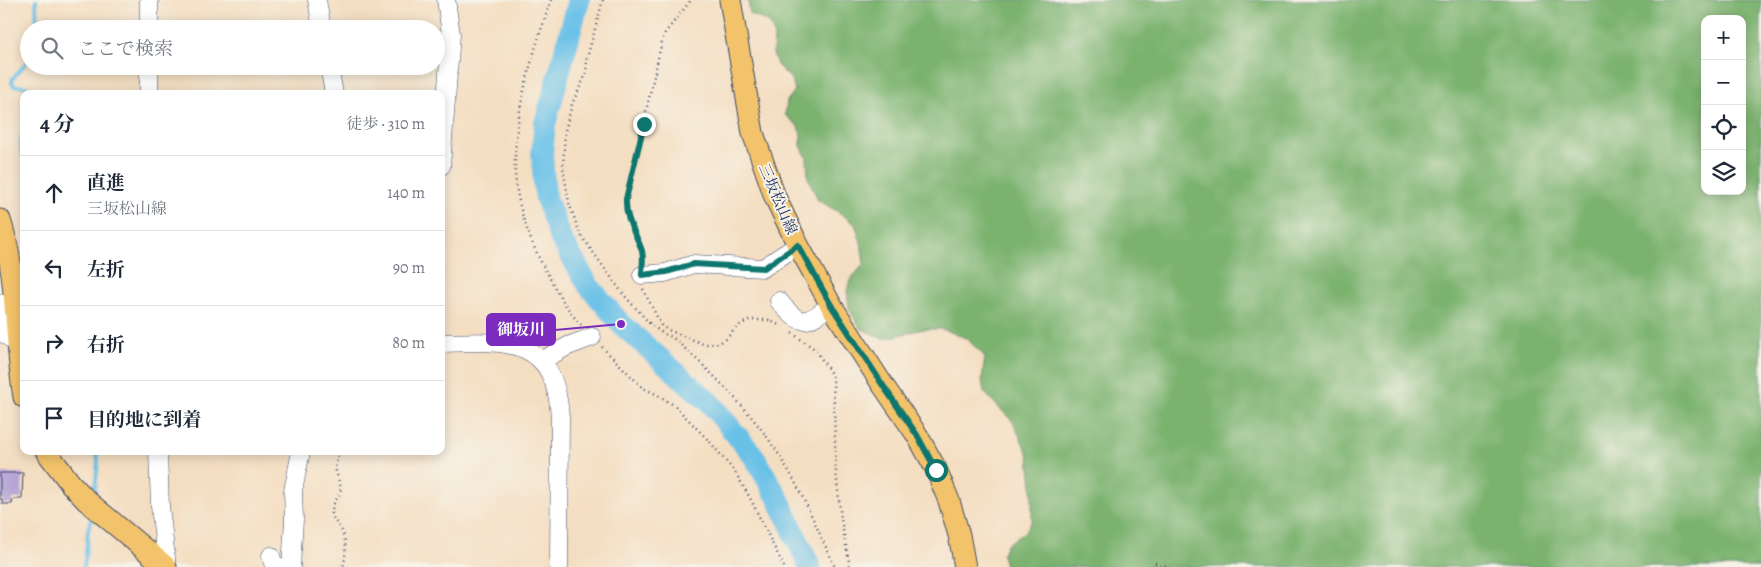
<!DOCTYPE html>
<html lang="ja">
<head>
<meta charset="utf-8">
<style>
  :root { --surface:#fff; --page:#f6f6f7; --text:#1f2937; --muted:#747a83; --line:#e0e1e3 }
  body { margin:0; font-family:Alegreya,"Noto Serif JP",serif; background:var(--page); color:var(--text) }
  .controls { position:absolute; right:15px; top:15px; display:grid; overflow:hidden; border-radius:10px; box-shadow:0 2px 12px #0003 }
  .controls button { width:45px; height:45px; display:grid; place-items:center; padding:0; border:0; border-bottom:1px solid var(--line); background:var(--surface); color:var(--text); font:25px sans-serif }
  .stop { position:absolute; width:15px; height:15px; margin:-11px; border:4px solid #0f766e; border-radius:50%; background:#fff }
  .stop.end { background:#0f766e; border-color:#fff; box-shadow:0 1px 5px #0008 }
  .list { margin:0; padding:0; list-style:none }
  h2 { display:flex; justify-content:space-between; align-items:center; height:65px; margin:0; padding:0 20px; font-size:21px }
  h2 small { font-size:16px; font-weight:400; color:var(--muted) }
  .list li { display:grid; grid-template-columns:32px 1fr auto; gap:15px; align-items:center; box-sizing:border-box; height:75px; padding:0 20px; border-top:1px solid var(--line) }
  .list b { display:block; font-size:19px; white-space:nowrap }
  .list p { margin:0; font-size:16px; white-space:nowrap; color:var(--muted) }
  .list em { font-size:16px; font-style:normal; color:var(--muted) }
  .icon { flex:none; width:28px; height:28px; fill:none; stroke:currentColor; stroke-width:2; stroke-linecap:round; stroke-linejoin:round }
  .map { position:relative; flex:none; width:1761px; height:567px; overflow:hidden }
  .search { position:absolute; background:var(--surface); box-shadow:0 2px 12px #0003; left:20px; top:20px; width:425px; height:55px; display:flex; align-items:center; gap:12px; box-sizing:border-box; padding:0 18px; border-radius:28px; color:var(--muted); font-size:19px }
  .panel { position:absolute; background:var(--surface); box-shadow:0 2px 12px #0003; left:20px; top:90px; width:425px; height:365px; border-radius:10px }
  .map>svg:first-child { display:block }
  .forest { fill:#7ab26e; stroke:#4a7066; fill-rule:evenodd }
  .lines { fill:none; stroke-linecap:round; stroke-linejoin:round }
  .stream { stroke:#6bc1e8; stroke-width:4 }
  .river { stroke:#6bc1e8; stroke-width:22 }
  .building { fill:#b5a4d5 }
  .minor-casing { stroke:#3c496d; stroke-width:19 }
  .major-casing { stroke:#3c496d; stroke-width:23 }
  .path { stroke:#3c496d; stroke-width:2.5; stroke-dasharray:1 4; stroke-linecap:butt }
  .minor { stroke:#fff; stroke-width:18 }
  .major { stroke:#f2c36a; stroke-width:21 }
  .route { stroke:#0f766e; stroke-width:6 }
  .labels { text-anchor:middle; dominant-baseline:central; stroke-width:4; stroke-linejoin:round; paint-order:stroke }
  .street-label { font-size:15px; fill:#1b2f5e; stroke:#f7f3e8 }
  .leader { fill:none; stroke:#7b2cbf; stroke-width:2 }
  .callout-dot { fill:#7b2cbf; stroke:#f7f3e8; stroke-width:2 }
  .callout { fill:#7b2cbf; stroke:#7b2cbf; stroke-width:2 }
  .callout-label { font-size:16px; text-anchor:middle; font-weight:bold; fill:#fff }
</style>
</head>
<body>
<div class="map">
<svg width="1761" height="567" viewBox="0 0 1761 567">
  <rect width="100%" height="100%" fill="#f7f3e8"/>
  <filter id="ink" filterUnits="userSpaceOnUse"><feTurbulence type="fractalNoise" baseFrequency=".02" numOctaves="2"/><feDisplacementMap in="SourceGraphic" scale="10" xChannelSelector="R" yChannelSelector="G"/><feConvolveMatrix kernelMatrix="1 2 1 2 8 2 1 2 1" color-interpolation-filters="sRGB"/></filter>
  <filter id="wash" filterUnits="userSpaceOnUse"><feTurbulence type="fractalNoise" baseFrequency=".0096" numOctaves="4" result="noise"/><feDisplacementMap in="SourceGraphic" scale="20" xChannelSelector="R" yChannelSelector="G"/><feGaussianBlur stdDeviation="1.12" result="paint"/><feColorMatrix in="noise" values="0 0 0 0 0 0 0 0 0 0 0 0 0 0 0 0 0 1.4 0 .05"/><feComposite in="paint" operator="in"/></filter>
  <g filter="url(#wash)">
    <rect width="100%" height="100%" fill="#f4dec1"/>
    <!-- forest -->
    <path class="forest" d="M748,0H1761V567H1008L1005,565L1002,555L1007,544L1025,532L1032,521V487L1029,456L1013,422L984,392L982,380L985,357L966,338L942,329H924L883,339L860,328L849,309L847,291L850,280L864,264L861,242L855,224L840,213L818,200L808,178L807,158L801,146V134L797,125L785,115L787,101L795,90L791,79L777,65L773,54L774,35L770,23L750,14ZM1705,19H1742V191H1705Z"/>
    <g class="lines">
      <!-- stream -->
      <g class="stream">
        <polyline points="36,0 37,29"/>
        <path d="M29,60L13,78L12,83L14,86C23,86 32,86 36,94"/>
        <path d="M24,131C19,139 20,150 24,158"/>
        <polyline points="21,276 24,265"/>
        <polyline points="94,499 98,461 96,451"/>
        <polyline points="84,567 87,544 88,530 92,515"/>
      </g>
      <!-- river -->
      <polyline class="river" points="579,0 545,124 542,153 544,185 546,198 560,237 588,285 621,324 709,402 753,455 778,498 810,567"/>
    </g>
    <g id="blocks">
      <!-- building -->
      <polygon class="building" points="0,473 23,473 22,499 13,499 12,504 2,504 2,499 0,499"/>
    </g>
  </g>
  <g filter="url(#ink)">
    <use href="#blocks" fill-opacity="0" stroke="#3c496d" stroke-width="1"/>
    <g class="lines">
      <!-- minor casing -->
      <g class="minor-casing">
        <g id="minor">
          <polyline points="149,0 149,29"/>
          <polyline points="317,0 322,29"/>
          <polyline points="149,66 149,94"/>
          <polyline points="329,66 334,94"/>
          <polyline points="441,166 451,34 446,0"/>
          <polyline points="642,275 665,273 694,264 763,268 798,245"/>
          <path d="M779,301C801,328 806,324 831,305"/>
          <polyline points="0,303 6,335 19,345 24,345"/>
          <path d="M441,343C506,341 555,335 560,417L559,567"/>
          <polyline points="541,361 568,346 592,337"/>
          <polyline points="158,451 160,506 167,567"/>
          <polyline points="271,556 273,563 279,567"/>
          <polyline points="291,567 294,520 293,491 301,451"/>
        </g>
      </g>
      <!-- major casing -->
      <g class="major-casing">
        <g id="major">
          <polyline points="730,0 753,133 775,197 798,245 831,305 882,384 917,435 936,469 949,501 959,535 965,567"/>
          <path d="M0,220C19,278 14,338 24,397"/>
          <polyline points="46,451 71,484 87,501 166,567"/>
        </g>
      </g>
      <!-- path -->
      <g class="path">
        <path d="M551,0C534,51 516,104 515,159C513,198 529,241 548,275C557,292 568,311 581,325"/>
        <path d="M603,0L587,58L586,74L572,104L565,131L563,167L569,203L580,234L623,294L651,325L664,334L672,337C712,372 757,417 784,463C804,496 819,533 835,567"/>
        <path d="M643,261C644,247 633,233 628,219C625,213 626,206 626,199L662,41L665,33L691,0"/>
        <polyline points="643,289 661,325 666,329 703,344 710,344 719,343 726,339 738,326 749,320 769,320 779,325"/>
        <polyline points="792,333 816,350 833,377 836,472 841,519 850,567"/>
        <polyline points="602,347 643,388 658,395 675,406 710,442 735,472 750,498 784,567"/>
        <path d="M339,451L335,468L341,488C340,496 333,502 332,510C331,519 338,524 342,531C347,542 346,556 343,567"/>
        <polyline points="1152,567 1155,563 1170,567"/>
      </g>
      <!-- minor -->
      <use href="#minor" class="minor"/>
      <!-- major -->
      <use href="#major" class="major"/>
    </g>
  </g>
  <g class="lines" filter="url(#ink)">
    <!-- route -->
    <path class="route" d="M644,124L626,199C625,221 636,232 642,251C644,259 642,267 642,275L666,272L694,264L764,268L798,245L831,305L882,384L917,435L936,470"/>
  </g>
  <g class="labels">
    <!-- street labels -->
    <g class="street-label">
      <text transform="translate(778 199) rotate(67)">三坂松山線</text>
    </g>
  </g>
  <!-- callouts -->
  <path class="leader" d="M621 324L555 330"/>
  <circle class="callout-dot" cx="621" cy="324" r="5"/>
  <rect class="callout" x="487" y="314" width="68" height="31" rx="5"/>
  <g class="callout-label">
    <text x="521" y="335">御坂川</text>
  </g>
</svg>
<div class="controls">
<button>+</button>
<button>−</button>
<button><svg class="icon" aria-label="locate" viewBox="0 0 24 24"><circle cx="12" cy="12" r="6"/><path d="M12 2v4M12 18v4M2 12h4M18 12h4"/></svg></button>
<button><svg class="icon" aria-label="layers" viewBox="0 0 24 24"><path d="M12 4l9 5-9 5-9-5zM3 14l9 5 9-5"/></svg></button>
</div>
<div class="stop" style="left:936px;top:470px"></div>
<div class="stop end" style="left:644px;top:124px"></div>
<div class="search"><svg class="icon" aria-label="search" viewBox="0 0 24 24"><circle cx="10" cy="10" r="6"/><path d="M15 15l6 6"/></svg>ここで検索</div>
<section class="panel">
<h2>4 分<small>徒歩 · 310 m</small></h2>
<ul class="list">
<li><svg class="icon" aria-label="ahead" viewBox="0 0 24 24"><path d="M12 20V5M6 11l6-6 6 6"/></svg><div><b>直進</b><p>三坂松山線</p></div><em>140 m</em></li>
<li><svg class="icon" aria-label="left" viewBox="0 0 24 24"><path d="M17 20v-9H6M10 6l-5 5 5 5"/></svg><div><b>左折</b></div><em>90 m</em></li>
<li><svg class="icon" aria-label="right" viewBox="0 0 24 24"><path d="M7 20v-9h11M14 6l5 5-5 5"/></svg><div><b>右折</b></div><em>80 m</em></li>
<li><svg class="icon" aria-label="arrive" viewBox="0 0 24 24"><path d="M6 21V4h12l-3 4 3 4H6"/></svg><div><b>目的地に到着</b></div></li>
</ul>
</section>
</div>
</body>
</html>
